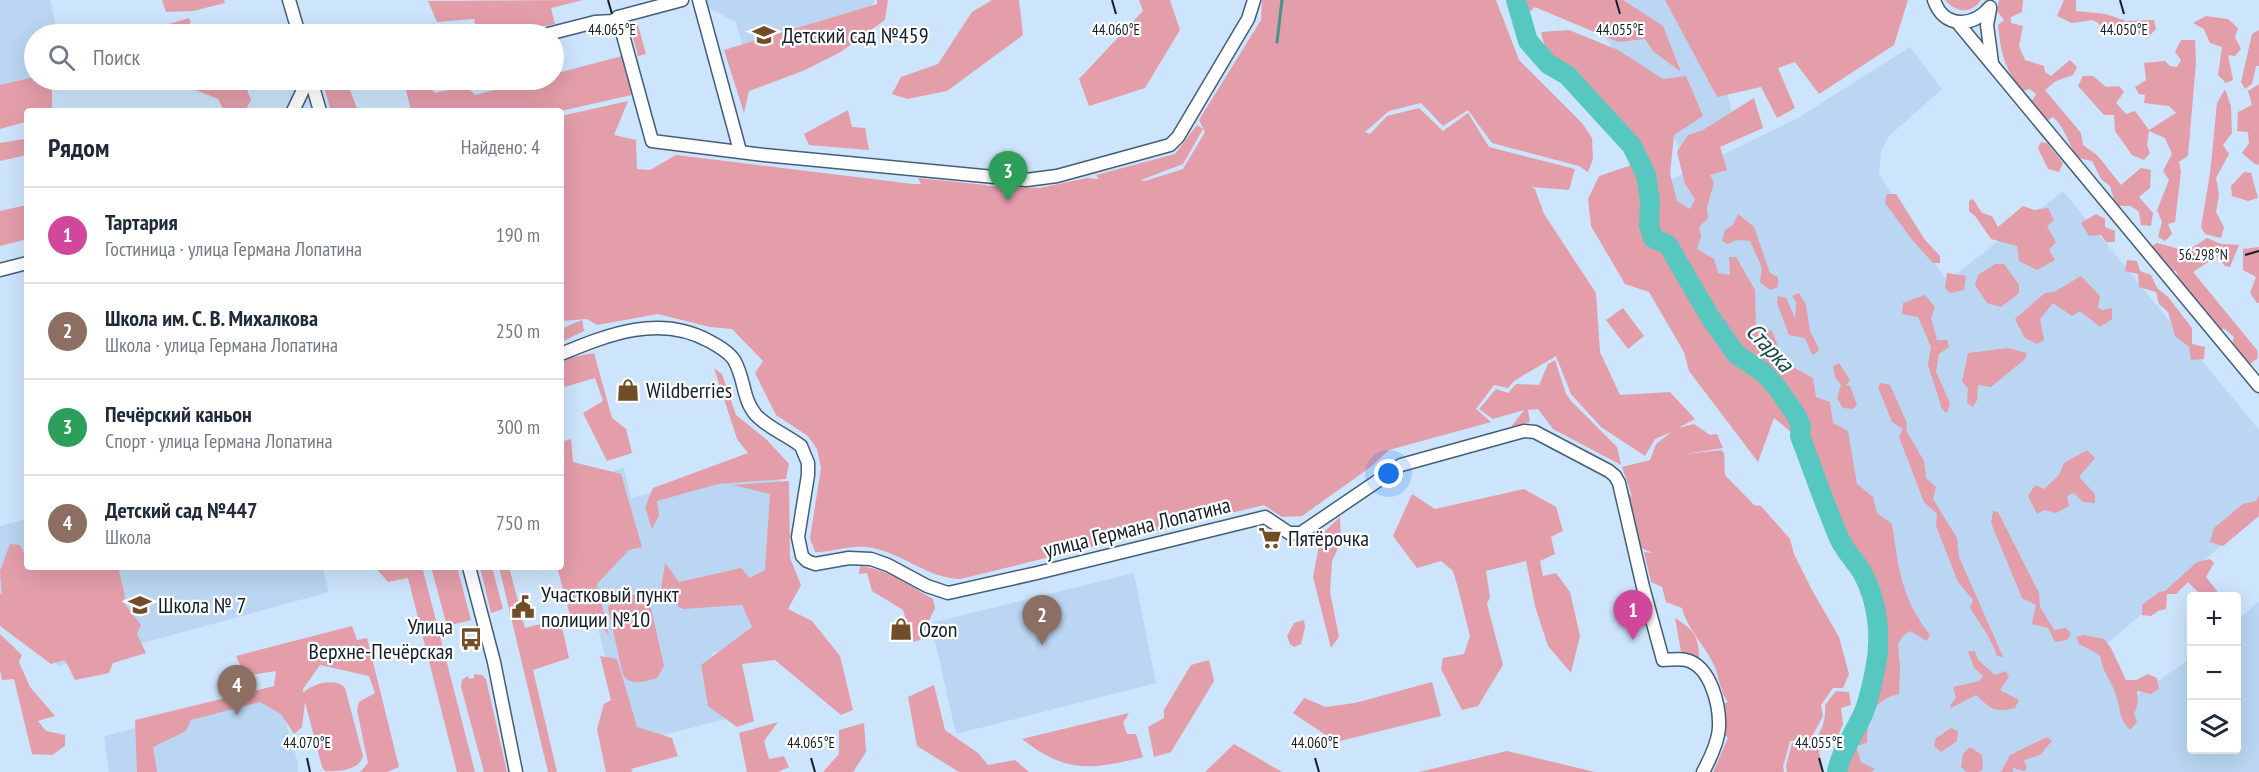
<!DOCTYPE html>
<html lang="ru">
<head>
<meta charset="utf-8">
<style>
  :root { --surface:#fff; --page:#f2f2f3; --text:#1f2937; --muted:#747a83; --line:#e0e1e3; --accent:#ea580c }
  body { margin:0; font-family:"PT Sans Narrow",sans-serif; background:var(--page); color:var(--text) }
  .controls { position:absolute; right:18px; bottom:18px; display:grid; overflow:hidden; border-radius:6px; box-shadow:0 6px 24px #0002 }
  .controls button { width:54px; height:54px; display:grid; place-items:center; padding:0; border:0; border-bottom:2px solid var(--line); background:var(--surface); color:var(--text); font:30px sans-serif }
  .you { position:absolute; left:1389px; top:474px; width:21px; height:21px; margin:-15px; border:4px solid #fff; border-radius:50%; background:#1a73e8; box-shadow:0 0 0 9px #1a73e833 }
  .badge { display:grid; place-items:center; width:39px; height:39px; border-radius:50%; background:var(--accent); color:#fff; font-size:20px; font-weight:700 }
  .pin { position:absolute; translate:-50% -50px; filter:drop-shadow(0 2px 3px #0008) }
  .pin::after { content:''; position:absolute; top:32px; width:21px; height:18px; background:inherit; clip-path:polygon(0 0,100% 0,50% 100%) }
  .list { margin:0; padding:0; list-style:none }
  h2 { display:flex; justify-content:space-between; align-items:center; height:78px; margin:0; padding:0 24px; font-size:26px }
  h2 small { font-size:20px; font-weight:400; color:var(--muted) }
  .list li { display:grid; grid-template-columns:39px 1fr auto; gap:18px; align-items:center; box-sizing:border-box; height:96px; padding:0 24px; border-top:2px solid var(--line) }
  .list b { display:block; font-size:22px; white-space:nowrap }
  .list p { margin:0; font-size:20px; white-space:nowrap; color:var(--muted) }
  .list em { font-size:20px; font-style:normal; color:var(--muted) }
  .icon { flex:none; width:33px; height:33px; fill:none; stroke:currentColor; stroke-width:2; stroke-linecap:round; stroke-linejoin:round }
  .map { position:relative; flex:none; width:2259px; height:772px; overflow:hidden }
  .search { position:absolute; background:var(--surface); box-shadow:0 6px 24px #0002; left:24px; top:24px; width:540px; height:66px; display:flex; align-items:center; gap:15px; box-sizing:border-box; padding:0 21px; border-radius:33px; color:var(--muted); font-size:22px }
  .panel { position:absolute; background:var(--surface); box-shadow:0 6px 24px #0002; left:24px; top:108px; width:540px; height:462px; border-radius:6px }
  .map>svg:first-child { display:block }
  .built { fill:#bad6f2 }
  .green { fill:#e39eaa }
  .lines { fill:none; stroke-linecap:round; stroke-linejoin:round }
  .stream { stroke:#429592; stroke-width:3 }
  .river { stroke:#56c8bf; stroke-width:20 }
  .minor-casing { stroke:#445e77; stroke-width:15 }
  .minor { stroke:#fff; stroke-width:12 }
  .ticks { fill:none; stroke:#141f29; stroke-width:2 }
  .labels { text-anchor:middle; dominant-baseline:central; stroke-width:4.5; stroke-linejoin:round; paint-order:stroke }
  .poi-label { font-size:22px; fill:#141f29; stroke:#fff; text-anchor:start }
  .street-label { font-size:22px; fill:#141f29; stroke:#fff }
  .water-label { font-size:24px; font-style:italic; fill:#174a46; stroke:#fff }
  .ticks-label { font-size:15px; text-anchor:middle; fill:#141f29; stroke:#fff; stroke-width:4.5; stroke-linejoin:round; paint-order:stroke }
</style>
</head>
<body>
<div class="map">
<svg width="2259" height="772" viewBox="0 0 2259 772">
  <rect width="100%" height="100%" fill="#cce4fc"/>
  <!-- built -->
  <g class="built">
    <polygon points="0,0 50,0 58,34 34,34 34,80 52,80 0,92"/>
    <polygon points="701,0 875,0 868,13 743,48 736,22 703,5"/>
    <polygon points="1583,0 1704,0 1737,132 1685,155 1590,15"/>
    <polygon points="1910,47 1942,89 1888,137 1881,152 1879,173 1913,231 1947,281 2063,191 2259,430 2259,513 2101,649 2129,701 2191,658 2192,750 2236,750 2237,621 2259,601 2259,772 1853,772 1849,760 1906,621 1674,224 1664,183 1796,119"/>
    <polygon points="776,463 783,492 786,634 711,653 726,719 627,744 562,484 624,468 631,498"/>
    <polygon points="27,519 27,567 322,567 329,592 59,666 0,619 0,526"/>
    <polygon points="1134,573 1156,683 956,734 931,623"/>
    <polygon points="277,693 298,763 298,772 109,772 104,736"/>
  </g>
  <!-- green -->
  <g class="green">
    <polygon points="162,0 224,0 225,3 193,11 166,12"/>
    <polygon points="583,0 551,8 555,24 506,34 477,34 474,19 437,22 428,1"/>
    <polygon points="877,0 888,0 885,20 839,53 805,70 749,91 744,113 724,50 877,4"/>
    <polygon points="992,0 1019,0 1023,35 947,91 907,99 892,94 901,77 938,64 972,12"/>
    <polygon points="1139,0 1170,0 1180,30 1145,88 1089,106 1079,79 1143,11"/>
    <path d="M1262,0H1496L1519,60L1582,123L1592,138L1593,159L1588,172L1579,166L1492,143L1468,110L1443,126L1421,103L1389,111L1365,132L1370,134L1387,116L1419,108L1443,131L1468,113L1489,147L1575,169L1569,190L1531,187L1535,189L1544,214L1596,293L1600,352L1620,395L1670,392L1695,419L1678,428L1694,424L1710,435L1717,434L1723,448L1685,454L1721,450L1724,453L1725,475L1754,505L1761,506L1790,539L1794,554L1812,590L1839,637L1849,674L1843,688H1833L1821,705L1823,716L1806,748L1798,740L1790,741L1783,767L1784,772H1713L1728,738L1720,730L1719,706L1728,702C1721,694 1719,678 1715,667C1706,646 1688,631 1682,608L1666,602L1662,587L1651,582L1644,552L1653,553L1636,546L1616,486L1632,496L1622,467L1650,460L1656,444L1671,432L1655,439L1645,456L1601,427L1571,394L1556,356L1514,381L1508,388L1494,385L1476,409L1491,422L1389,450L1372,466L1302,516L1282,517L1264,505L960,579C926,578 900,551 867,547C850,545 831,552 815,552L810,538L821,468L817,449L808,436L776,415L755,373L763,361L732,329L710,327L658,314L597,325L587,319L561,321V116L628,101L614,135L636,140L637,169L650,170L676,155L913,184H921L918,178L986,185V186L1040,188L1087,178L1099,179L1096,175L1175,154L1197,125L1203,129L1183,164L1141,180L1145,181L1183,169L1205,132L1199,120L1261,20Z"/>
    <polygon points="1521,0 1623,0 1663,26 1681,72 1654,52 1645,39 1618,42 1535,7 1524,17"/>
    <polygon points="1665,0 1908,0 1894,45 1819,94 1795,62 1778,68 1795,108 1777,118 1761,87 1717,97"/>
    <path d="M1945,0H1981C1971,15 1955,12 1945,0Z"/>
    <path d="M1999,0H2023L2022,12L2011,17V23L2023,26L2019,46L2025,60L2044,66L2045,72L2051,76L2070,60L2077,67L2073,75L2056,81L2045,90L2081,133L2083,145L2098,156L2121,185L2141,168L2151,170L2150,188L2139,197L2153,213L2151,226L2141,225L2139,212L2131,206H2116L2110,186L2101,179L2092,161L2078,158C2068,145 2066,128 2053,117L2048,120L2031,113L2028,108L2036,94L2030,89L2023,91C2004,69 2001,53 1998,25L2004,20L1997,11Z"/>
    <polygon points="2064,0 2076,0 2076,11 2106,14 2126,21 2154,20 2156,29 2147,38 2124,24 2107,29 2093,20 2072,23 2057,16"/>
    <polygon points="2206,16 2228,19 2238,28 2235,37 2241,49 2235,56 2228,55 2233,80 2226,83 2218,75 2222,47 2210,43 2204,29 2193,23"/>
    <polygon points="189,18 191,23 177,29 177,34 161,34 169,24"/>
    <polygon points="638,25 646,54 638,56 630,27"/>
    <path d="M1569,30L1618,50L1663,79L1686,76L1703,116L1674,135L1670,174L1677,201L1690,209L1695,199L1685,184L1677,152L1688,135L1703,130L1754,98L1763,128L1720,147L1727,170L1710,175L1714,183L1707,207L1708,218L1699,227L1701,236L1697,249L1714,259L1718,273L1730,275L1729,257H1736L1755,290L1756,325L1772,331L1784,362L1813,378L1816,397L1830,402L1833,423L1848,431L1857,484L1873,497L1877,513L1892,524C1899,570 1901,597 1930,635L1927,641L1910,631L1903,636L1898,644L1900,666L1899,694C1870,702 1868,716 1867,743L1856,746L1861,762L1875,769L1871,772H1836L1857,733L1868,682L1872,651L1864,583L1827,530L1791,432L1774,418L1758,462L1689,371L1684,352L1649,292L1625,284L1591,226L1588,199L1599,176L1632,165L1612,130L1548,60L1541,32Z"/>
    <polygon points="2259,30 2259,66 2256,66 2252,84 2245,89 2241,82 2252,34"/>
    <polygon points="2181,40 2195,40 2196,62 2188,156 2179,162 2181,172 2175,222 2168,224 2172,234 2165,241 2158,237 2162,222 2157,210 2169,180 2163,171 2172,154 2165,138 2149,131 2147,145 2150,153 2144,160 2132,155 2115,131 2114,115 2104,115 2078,86 2083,76 2093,76 2106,87 2119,86 2124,92 2116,103 2126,114 2135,111 2149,130 2176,113 2169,106 2144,103 2145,95 2139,94 2135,87 2146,80 2144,63 2165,61 2170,66 2177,67 2181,60 2175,52"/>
    <polygon points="626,55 636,94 561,111 409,111 411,110 406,90 427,85 435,93 466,86 475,95 534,80 554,80 554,74"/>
    <polygon points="34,77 34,80 49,80 52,82 52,111 27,111 27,155 0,161 0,143 24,139 25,122 0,129 0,85"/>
    <polygon points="204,80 254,80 244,82 251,100 245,111 224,111 218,99 193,89"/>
    <polygon points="322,80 346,80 358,111 331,111"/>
    <polygon points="2259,84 2259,165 2255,164 2242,153 2249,143 2248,132 2237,131 2238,112 2252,105 2248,91"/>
    <polygon points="2225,89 2231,106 2232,133 2223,145 2229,154 2216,178 2219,195 2216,212 2224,227 2221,238 2205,234 2201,227 2210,174 2217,103"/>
    <polygon points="848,110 852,127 865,128 869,150 809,145 804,134"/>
    <polygon points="2041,142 2047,143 2063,163 2059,172 2048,169 2038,148"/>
    <polygon points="2244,172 2251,173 2258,198 2248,201 2232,196 2231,186"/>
    <polygon points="1887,194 1896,194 1925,240 1940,256 1940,263 1933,263 1913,241 1885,203"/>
    <polygon points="1973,199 1982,213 1992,216 1998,227 2023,206 2034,210 2048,208 2054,220 2047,226 2056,242 2049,250 2055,260 2037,270 2019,261 2017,246 1991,239 1975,216 1969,211 1969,201"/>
    <polygon points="27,205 27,239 0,246 0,211"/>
    <polygon points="1738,214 1754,227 1770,273 1778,277 1778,287 1770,290 1760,282 1762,268 1750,241 1737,240 1728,244 1722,241 1725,230 1733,225"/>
    <polygon points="2096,214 2105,219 2105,227 2115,231 2115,242 2106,242 2101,235 2089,236 2081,223"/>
    <polygon points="2207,238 2221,244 2239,245 2230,267 2225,266 2217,256 2193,272 2257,350 2258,358 2247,366 2231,348 2234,337 2225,329 2210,330 2180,283 2176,271 2162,269 2151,247 2157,243 2187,251"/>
    <polygon points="2259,247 2259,303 2257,303 2250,293 2256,277 2243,270 2243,249"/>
    <polygon points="2127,260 2137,261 2140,271 2151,275 2157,288 2168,297 2192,328 2192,344 2205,347 2204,359 2191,360 2189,347 2175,336 2168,312 2159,304 2156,292 2139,287 2138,274 2125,271"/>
    <polygon points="1995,264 2004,264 2019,285 2019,293 2001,307 1987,303 1975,285 1978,275"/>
    <polygon points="1947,273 1966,276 1964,290 1950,293 1945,288"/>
    <polygon points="2081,276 2100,296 2098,307 2102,310 2112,308 2112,319 2100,327 2080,311 2072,316 2053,303 2040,319 2044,340 2037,344 2025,338 2015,319 2045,293 2054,292"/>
    <polygon points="1799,293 1806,305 1810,331 1819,349 1816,353 1812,355 1805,338 1789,335 1777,303 1778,296 1786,298 1795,318 1796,302 1792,296"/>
    <polygon points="1925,295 1935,307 1931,318 1937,340 1947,340 1949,347 1939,354 1936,372 1950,403 1947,413 1942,409 1928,365 1931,347 1918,317 1902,314 1903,303"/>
    <polygon points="1623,308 1644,336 1628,349 1606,320"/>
    <polygon points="582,320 584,331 561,342 561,329"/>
    <polygon points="2008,348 2027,353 2025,359 1991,387 1978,385 1977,400 1973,407 1967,403 1968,389 1962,381 1968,353"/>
    <polygon points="594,353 612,418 626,429 632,453 607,461 583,413 603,401 595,378 561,388 561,363 573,357"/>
    <polygon points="1555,360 1566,394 1572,402 1617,447 1621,465 1553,429 1538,409 1528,410 1530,422 1511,427 1524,410 1493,419 1479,409 1496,389 1508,393 1516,384 1539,385 1548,364"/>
    <polygon points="1839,363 1850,380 1846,385 1850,386 1857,405 1853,409 1843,408 1837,398 1841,385 1835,377 1833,366"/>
    <polygon points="714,368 722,374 736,415 767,440 789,464 786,479 718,484 657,501 659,516 652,529 645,507 653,488 748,453 737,439"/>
    <path d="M1881,383L1890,385L1907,423L1906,430L1924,461L1926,478L1936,487L1933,499L1957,538L1959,557L2003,657L1997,656C1991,638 1980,624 1970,608L1973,600L1958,582L1936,526L1937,514L1924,502L1899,437L1903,429L1892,422L1878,387Z"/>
    <polygon points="571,439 573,462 621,474 642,547 629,550 597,584 609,635 589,614 571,619 557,567 561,567 561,442"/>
    <polygon points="2087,450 2095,458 2079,477 2095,494 2095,503 2083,502 2074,493 2067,496 2069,506 2056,513 2044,510 2037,514 2028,496 2035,485 2044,489 2059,475 2064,463"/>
    <polygon points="789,481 790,558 801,585 788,609 812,621 840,656 853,710 841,715 775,660 742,664 754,721 737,727 708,706 701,665 752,627 742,605 683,609 660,595 665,563 679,582 741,568 750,578 765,570 770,494 733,485"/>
    <polygon points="1524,489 1556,507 1563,531 1551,537 1555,554 1540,561 1543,576 1556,573 1570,592 1580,636 1571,673 1548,646 1535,606 1526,561 1486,571 1490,597 1487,604 1503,665 1478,706 1462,710 1441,669 1443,658 1464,654 1470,636 1458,588 1453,571 1441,561 1417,568 1393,536 1412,494 1435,509"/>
    <polygon points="2259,495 2259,516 2223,546 2210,542 2214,528 2243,504 2256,501"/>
    <polygon points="1993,511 1998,512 2039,593 2040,607 2054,630 2066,628 2071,634 2067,640 2055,642 2048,628 2032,624 2036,605 2022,598 1991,523"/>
    <polygon points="1340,517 1341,542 1332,561 1330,592 1339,637 1331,648 1313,577 1321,535"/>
    <polygon points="10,544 20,545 27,561 27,567 118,567 125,596 123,602 141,625 137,634 146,653 113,663 109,673 75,680 65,660 51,664 0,626 0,594 2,594 0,571"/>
    <polygon points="2210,559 2214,563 2206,577 2217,591 2217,596 2202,596 2188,582 2176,594 2167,594 2166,609 2158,611 2151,616 2142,615 2142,605 2159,592 2165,591 2197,562"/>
    <path d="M860,566C887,569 910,586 933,599L935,608L920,640L913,642L903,610L872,591L867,573L859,574Z"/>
    <polygon points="375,567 420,567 423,570 475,772 457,772 408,578 388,582"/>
    <polygon points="431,567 457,567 471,620 447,626"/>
    <polygon points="480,567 492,567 503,609 491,613"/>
    <polygon points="499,567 509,567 525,628 560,619 569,658 533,670 557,772 548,772"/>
    <path d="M638,594H643L649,599L664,666L657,678C644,681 633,687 623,675L608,608C613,597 627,597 638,594Z"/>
    <path d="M1675,618C1693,629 1699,636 1699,658L1690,664L1682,657Z"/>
    <polygon points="1304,620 1305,627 1301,644 1294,647 1290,644 1287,636 1294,623"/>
    <path d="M352,626L357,640L367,638L399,767L387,772H360L368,763L357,710L359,702L375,693L369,676L320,665L303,689V693C312,684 335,677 345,688L363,756C360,770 338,772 325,771L322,767L305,702L302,727L294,734L281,714L260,702L191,720L186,731L153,747L157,772H137L135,720L274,686L276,671L245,676L236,656Z"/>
    <polygon points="0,634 22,655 19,662 30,687 55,716 38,721 46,731 65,735 65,746 52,755 32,754 14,679 2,680 0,670"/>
    <path d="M2084,635L2104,639L2111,648L2126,680H2136L2148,674L2157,678L2159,689L2151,694L2137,691L2138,703L2134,714L2137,722L2130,730C2117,717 2121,705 2114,690C2108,675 2103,673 2100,655L2079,644L2076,637Z"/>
    <path d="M1968,651H1975L1978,660L1995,675L2006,671L2009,677L2000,690L2019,700L2015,708C1994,713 1991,709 1976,695L1951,708L1950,705L1956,698L1953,687L1979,681L1983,676L1974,668Z"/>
    <polygon points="600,656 617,659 637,727 672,738 678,756 631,769 632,772 606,772 597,729 604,704 611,700"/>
    <polygon points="1209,660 1214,681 1171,752 1154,757 1148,727 1164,718 1164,710 1191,665"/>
    <polygon points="474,674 482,675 486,679 507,772 484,772 461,687 462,680 468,676 469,679 474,678"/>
    <polygon points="1432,682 1441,716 1336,742 1293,713 1304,698 1326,707 1355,703"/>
    <polygon points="934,685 945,730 978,753 988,765 1015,760 1029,772 959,772 917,746 908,697"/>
    <path d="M1836,691L1849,692L1851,705L1841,708L1843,724L1837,738L1828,740L1819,752L1823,769L1821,772H1787L1786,766L1792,743H1799L1806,752C1818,738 1827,723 1825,705Z"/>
    <path d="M1129,713L1123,723L1127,734H1136L1143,757C1089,771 1064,772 1022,739Z"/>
    <polygon points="778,722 764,741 769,759 784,756 789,767 778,772 747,772 739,733"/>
    <polygon points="864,723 866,752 853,772 823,772 839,754 839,730"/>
    <polygon points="1951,728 1958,731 1957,741 1941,752 1934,746 1936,738"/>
    <polygon points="2047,737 2052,741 2040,755 2024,760 2027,768 2024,771 2013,768 2013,772 2001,772 2010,755"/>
    <polygon points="1234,744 1282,772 1205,772"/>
    <polygon points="1970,747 1982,755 1983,769 1979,772 1967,772 1961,767 1963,754"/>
    <polygon points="1507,751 1595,772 1419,772"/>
  </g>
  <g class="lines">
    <!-- stream -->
    <polyline class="stream" points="1277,42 1282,0"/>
    <!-- river -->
    <path class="river" d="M1516,0L1528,41L1548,64L1567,75L1632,146L1646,175L1650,201L1649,225L1653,238L1668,245L1710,317L1736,354L1764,373L1778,389L1796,415L1801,426L1800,436C1813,470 1825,505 1839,538C1845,551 1855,561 1862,572C1878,601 1882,638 1875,670C1872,684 1869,701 1863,714C1854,734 1841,751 1837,772"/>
    <!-- minor casing -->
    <g class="minor-casing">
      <g id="minor">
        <polyline points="289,0 299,34"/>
        <polyline points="699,0 740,151"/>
        <path d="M1934,0C1943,28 1973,28 1990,7"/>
        <polyline points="1990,9 1987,25 1992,63"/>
        <polyline points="618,17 652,141 764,155 1026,180 1057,176 1170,145 1178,137 1248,19 1254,0"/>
        <polyline points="1957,22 2259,386"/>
        <polyline points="548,34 595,22 613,21 618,17 682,0"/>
        <polyline points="311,80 320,111"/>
        <polyline points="293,111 303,90 305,80"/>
        <polyline points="0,270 27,263"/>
        <path d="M561,354C609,334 660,314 709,341C718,346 729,352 734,360C745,378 742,399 756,415C768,428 787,435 801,446L808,463V475L798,537L802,556L807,561L815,564L849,558L871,559L888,565L927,586L948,593L1037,573L1265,517L1289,533H1301L1401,465L1524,431L1535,432L1609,471L1615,476L1619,483L1643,587L1663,660C1670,660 1679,658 1686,660C1711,666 1720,706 1719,728C1718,743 1710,759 1703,772"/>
        <polyline points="469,567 494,662 516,772"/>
      </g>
    </g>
    <!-- minor -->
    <use href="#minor" class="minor"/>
  </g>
  <!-- ticks -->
  <path class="ticks" d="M608,0L612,14M1112,0L1116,14M1616,0L1620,14M2120,0L2124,14M2245,255L2259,251M307,758L310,772M811,758L815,772M1315,758L1319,772M1819,758L1823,772"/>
  <!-- icons -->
  <defs>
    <g id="school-bare" transform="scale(1.8)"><path d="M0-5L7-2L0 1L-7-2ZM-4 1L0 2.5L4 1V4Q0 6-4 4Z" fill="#714e27" stroke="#fff" stroke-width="2.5" paint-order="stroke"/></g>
    <g id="shop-bare" transform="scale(1.8)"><path d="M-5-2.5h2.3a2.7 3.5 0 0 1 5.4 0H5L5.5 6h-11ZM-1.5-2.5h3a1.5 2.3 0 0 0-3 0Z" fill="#714e27" stroke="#fff" stroke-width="2.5" paint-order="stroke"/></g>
    <g id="supermarket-bare" transform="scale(1.8)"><path d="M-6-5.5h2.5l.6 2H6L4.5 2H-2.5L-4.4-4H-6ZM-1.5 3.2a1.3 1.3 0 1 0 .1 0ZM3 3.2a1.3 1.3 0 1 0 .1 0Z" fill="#714e27" stroke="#fff" stroke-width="2.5" paint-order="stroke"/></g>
    <g id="civic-bare" transform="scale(1.8)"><path d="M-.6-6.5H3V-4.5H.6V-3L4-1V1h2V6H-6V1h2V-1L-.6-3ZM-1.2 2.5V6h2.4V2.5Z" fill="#714e27" stroke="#fff" stroke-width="2.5" paint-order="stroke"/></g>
    <g id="bus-bare" transform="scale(1.8)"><path d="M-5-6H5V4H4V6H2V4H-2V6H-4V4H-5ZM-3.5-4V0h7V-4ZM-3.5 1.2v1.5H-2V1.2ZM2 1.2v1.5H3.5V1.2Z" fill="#714e27" stroke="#fff" stroke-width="2.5" paint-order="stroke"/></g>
  </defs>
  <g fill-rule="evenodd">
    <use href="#school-bare" x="764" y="35"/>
    <use href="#shop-bare" x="628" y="390"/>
    <use href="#supermarket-bare" x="1270" y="538"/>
    <use href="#school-bare" x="140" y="605"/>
    <use href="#civic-bare" x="523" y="607"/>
    <use href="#shop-bare" x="901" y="629"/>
    <use href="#bus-bare" x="471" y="639"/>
  </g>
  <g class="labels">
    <!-- poi labels -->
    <g class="poi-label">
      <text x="782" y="35">Детский сад №459</text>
      <text x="646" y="390">Wildberries</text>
      <text x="1288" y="538">Пятёрочка</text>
      <text x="541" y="594">Участковый пункт<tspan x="541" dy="25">полиции №10</tspan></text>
      <text x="158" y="605">Школа № 7</text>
      <text x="453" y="626" text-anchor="end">Улица<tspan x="453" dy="25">Верхне-Печёрская</tspan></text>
      <text x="919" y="629">Ozon</text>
    </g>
    <!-- street labels -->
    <g class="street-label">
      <text transform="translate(1137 527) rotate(-14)">улица Германа Лопатина</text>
    </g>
    <!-- water labels -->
    <g class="water-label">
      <text transform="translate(1770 347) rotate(47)">Старка</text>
    </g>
  </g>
  <g class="ticks-label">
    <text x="612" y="35">44.065°E</text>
    <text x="1116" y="35">44.060°E</text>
    <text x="1620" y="35">44.055°E</text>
    <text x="2124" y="35">44.050°E</text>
    <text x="2203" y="260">56.298°N</text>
    <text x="307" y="748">44.070°E</text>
    <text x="811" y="748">44.065°E</text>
    <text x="1315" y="748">44.060°E</text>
    <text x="1819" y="748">44.055°E</text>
  </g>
</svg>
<div class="controls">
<button>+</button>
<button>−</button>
<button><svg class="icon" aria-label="layers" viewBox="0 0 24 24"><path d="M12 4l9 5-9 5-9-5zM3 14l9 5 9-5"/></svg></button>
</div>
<div class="you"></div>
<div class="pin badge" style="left:1633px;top:640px;background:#d1479c">1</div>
<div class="pin badge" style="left:1042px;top:645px;background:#8d6e63">2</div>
<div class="pin badge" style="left:1008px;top:201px;background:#2e9e5b">3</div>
<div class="pin badge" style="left:237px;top:715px;background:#8d6e63">4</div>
<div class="search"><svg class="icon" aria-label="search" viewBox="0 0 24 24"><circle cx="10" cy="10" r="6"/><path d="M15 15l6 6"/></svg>Поиск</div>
<section class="panel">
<h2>Рядом<small>Найдено: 4</small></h2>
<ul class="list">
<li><span class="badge" style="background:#d1479c">1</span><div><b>Тартария</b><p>Гостиница · улица Германа Лопатина</p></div><em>190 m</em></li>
<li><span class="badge" style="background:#8d6e63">2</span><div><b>Школа им. С. В. Михалкова</b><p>Школа · улица Германа Лопатина</p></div><em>250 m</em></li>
<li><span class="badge" style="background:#2e9e5b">3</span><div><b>Печёрский каньон</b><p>Спорт · улица Германа Лопатина</p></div><em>300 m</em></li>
<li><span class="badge" style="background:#8d6e63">4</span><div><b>Детский сад №447</b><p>Школа</p></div><em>750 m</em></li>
</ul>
</section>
</div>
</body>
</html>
